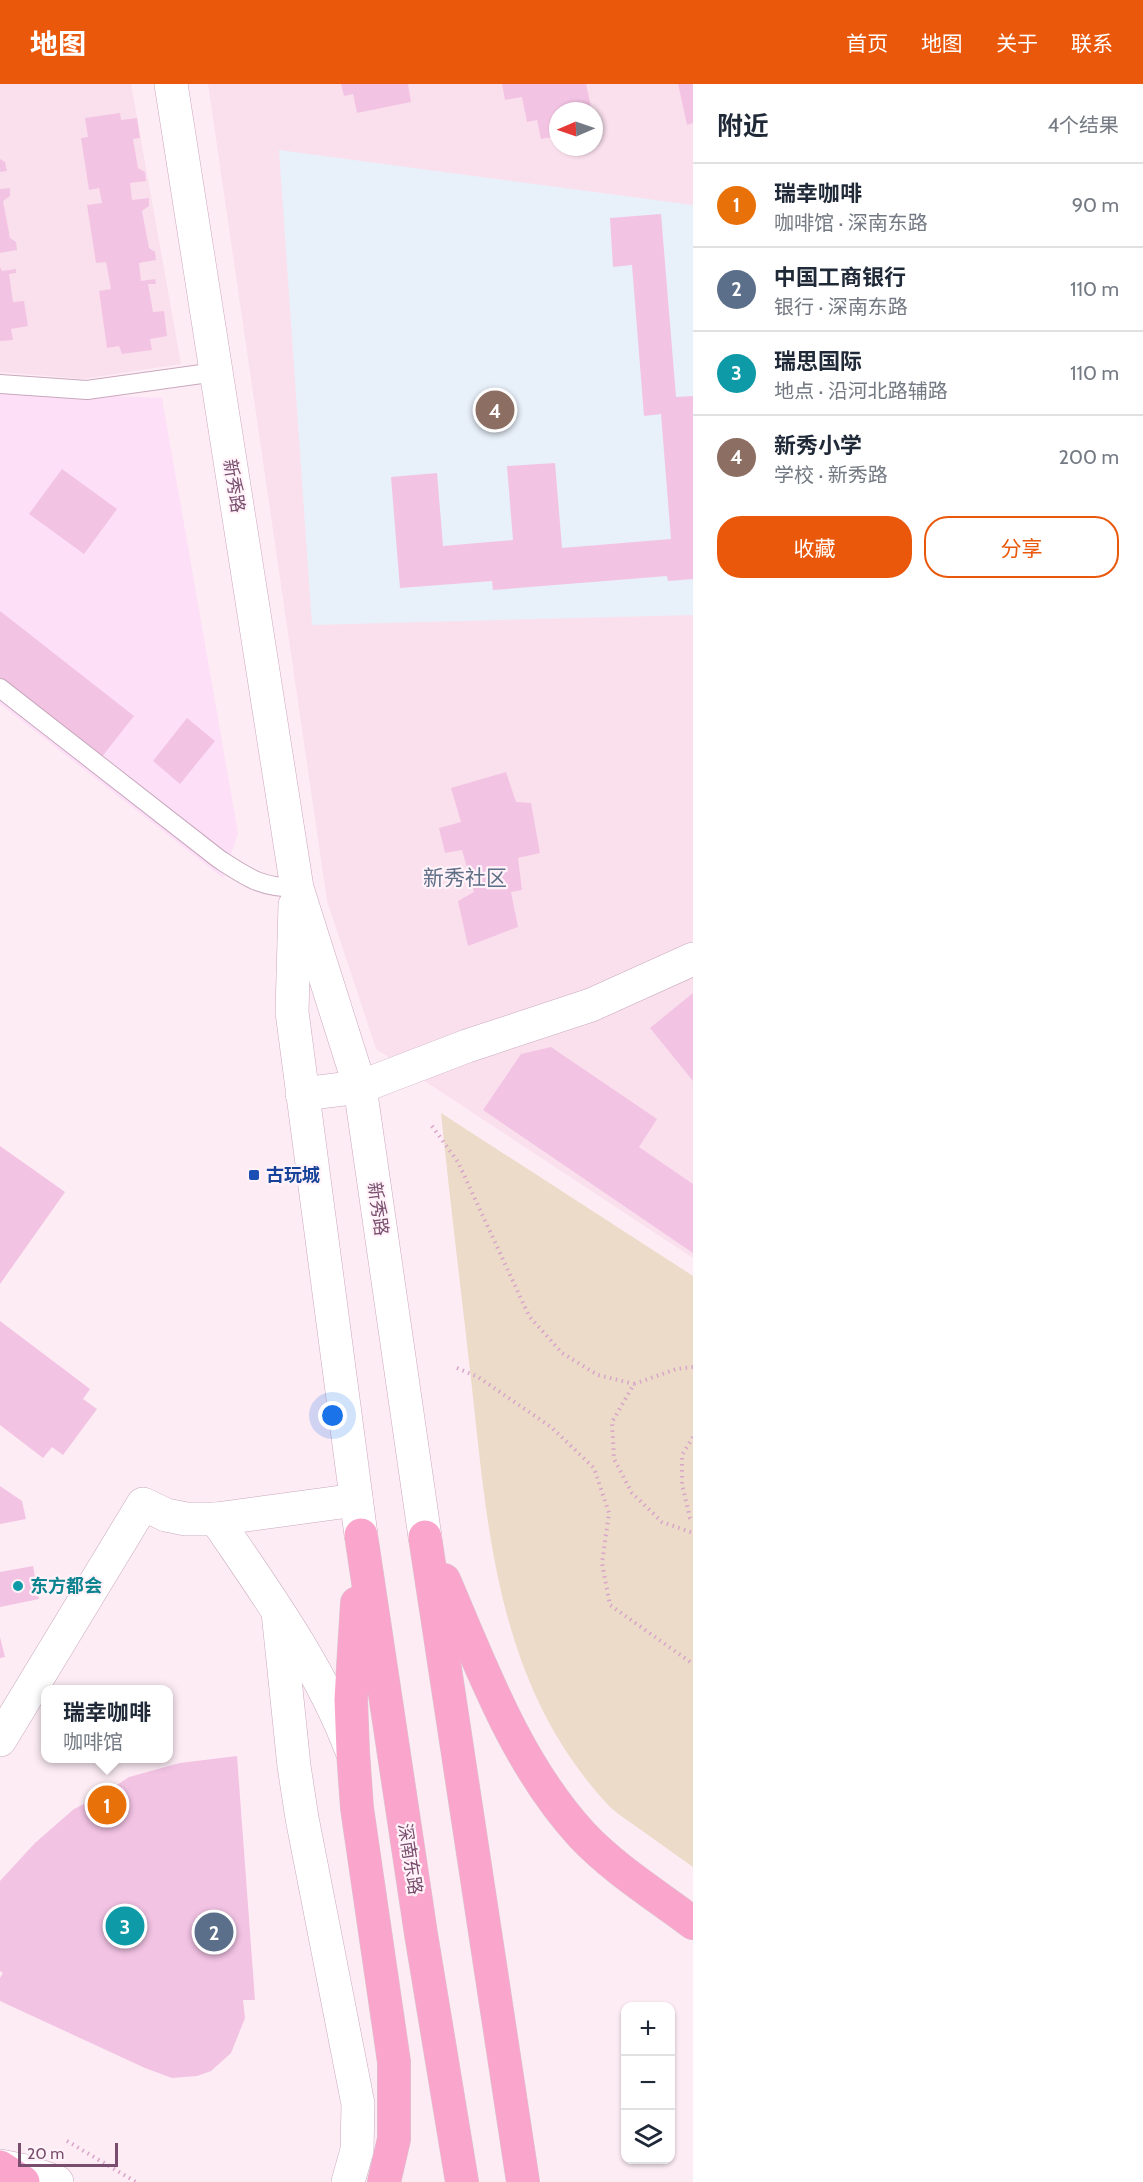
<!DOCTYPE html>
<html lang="zh">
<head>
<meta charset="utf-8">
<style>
  :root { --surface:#fff; --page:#f6f6f7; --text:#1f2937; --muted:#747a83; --line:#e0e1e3; --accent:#ea580c }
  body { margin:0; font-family:Cabin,"Noto Sans SC",sans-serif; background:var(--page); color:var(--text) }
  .controls { position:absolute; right:18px; bottom:18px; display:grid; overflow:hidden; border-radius:12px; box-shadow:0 2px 4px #0004 }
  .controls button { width:54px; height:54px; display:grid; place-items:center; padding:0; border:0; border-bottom:2px solid var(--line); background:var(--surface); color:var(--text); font:30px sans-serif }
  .compass { position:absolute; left:549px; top:18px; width:54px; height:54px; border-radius:50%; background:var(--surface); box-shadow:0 2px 4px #0004; rotate:268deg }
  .scale { position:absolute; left:18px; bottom:15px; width:100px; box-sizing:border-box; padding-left:6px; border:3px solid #794d6d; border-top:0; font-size:16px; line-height:21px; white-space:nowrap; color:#794d6d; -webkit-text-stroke:4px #fff3f9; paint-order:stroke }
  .you { position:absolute; left:333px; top:1332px; width:21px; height:21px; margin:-15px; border:4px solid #fff; border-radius:50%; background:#1a73e8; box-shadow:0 0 0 9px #1a73e833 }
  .badge { display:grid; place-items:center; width:39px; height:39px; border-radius:50%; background:var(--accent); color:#fff; font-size:20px; font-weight:700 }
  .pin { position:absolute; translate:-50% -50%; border:3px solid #fff; box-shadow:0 2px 6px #0006 }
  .popup { position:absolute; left:41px; top:1601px; width:132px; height:78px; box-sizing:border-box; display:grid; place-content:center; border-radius:12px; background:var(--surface); filter:drop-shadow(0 2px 4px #0005); font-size:20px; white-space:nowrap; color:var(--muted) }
  .popup b { font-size:22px; color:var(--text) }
  .popup::after { content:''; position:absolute; left:50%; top:100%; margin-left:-12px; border:12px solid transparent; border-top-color:var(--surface) }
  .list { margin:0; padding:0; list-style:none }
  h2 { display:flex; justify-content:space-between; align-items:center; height:78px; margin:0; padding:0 24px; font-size:26px }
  h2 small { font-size:20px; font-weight:400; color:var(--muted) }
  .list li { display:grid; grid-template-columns:39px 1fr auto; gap:18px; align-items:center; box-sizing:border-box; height:84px; padding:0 24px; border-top:2px solid var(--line) }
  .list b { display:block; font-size:22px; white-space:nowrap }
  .list p { margin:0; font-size:20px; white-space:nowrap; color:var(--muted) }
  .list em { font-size:20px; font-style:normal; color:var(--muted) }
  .actions { display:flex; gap:12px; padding:18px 24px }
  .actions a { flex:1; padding:14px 0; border:2px solid var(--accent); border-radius:24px; text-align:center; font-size:21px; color:var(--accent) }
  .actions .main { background:var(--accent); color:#fff }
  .icon { flex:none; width:33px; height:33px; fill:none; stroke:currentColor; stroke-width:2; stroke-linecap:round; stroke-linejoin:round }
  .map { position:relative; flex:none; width:693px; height:2098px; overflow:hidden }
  header { display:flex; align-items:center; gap:36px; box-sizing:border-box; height:84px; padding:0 30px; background:var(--accent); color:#fff }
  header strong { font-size:28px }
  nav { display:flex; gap:33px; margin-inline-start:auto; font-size:21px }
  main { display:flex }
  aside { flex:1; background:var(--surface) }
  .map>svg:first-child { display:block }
  .residential { fill:#fae0ed; fill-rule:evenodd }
  .commercial { fill:#fde0f7 }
  .education { fill:#e8f0fa }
  .green { fill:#ecdbc9 }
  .building { fill:#f3c3e4 }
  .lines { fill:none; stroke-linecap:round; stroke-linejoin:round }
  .lane-casing { stroke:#c9a8be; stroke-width:20 }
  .street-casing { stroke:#c9a8be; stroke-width:34 }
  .secondary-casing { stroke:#cda7bf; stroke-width:34 }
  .primary-casing { stroke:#d7cad3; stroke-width:34 }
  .path { stroke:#d8a5c9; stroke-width:4; stroke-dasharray:1.5 4.5; stroke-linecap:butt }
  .lane { stroke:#fff; stroke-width:18 }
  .street { stroke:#fff; stroke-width:33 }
  .secondary { stroke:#fff; stroke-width:33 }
  .primary { stroke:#faa6cc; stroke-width:33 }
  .transit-dot { fill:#1a4fb4; stroke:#fff3f9; stroke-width:2 }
  .culture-dot { fill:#0f9aa8; stroke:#fff3f9; stroke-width:2 }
  .labels { text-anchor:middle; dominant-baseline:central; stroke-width:4.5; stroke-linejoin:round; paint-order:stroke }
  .street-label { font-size:18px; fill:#794d6d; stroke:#fff3f9 }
  .transit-label { font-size:18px; font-weight:bold; fill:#164399; stroke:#fff3f9; text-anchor:start }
  .culture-label { font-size:18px; font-weight:bold; fill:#0d838f; stroke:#fff3f9; text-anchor:start }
  .quarter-label { font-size:21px; fill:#5d6e86; stroke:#fff3f9 }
</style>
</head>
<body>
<header>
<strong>地图</strong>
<nav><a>首页</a><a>地图</a><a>关于</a><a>联系</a></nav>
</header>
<main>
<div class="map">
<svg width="693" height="2098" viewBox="0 0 693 2098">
  <rect width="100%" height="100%" fill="#fdecf4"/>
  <!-- residential -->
  <g class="residential">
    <polygon points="0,0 131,0 181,280 83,295 0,288"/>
    <path d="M208,0H693V1174L376,965L327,817ZM558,27H594V63H558Z"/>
  </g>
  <!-- commercial -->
  <polygon class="commercial" points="0,307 162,314 238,749 223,794 0,620"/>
  <!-- education -->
  <polygon class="education" points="279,66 693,121 693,531 312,541"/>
  <!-- green -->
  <path class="green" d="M441,1029L693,1192V1783C673,1769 654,1755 634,1741C626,1735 616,1729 609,1722C497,1602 488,1448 471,1295C461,1206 450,1117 441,1029Z"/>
  <!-- building -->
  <g class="building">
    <polygon points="341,0 408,0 411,18 357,29 353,10 344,12"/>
    <polygon points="502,0 586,0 592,27 558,27 558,52 541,55 537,36 527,38 522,13 505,16"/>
    <polygon points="678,0 693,0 693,39 687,41"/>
    <polygon points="120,29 121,36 137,34 140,54 133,55 138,84 145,88 146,97 130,99 132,116 149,114 149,122 142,127 149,164 155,168 156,176 139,179 141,197 155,195 156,200 148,200 153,228 164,227 167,252 150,255 152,266 122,270 119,262 107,264 99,207 111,205 106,178 96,179 87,121 102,119 99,104 89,106 81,54 88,53 85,34"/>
    <polygon points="0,75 5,78 7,87 0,88"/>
    <polygon points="10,104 10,112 3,117 10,154 16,158 17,166 0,169 0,105"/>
    <polygon points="661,130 676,313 693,312 693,495 668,497 667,492 493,506 492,497 400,504 391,393 437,389 443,462 513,456 507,382 555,379 562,464 671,455 661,330 644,332 632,181 613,183 610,134"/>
    <polygon points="0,183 2,187 16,185 16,189 9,190 13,218 24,217 28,242 11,245 13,256 0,257"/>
    <polygon points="62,385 117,425 84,470 29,430"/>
    <polygon points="0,527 134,632 97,679 0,603"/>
    <polygon points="187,634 215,657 180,700 153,677"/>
    <polygon points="506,688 516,718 531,719 540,769 518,774 522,806 511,808 518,843 468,862 458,817 474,808 462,766 445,769 439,744 461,738 451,704"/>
    <polygon points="693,909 693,997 650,944"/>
    <polygon points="551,963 657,1035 639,1063 693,1100 693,1169 483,1026 521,970"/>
    <polygon points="0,1062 65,1108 0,1200"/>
    <polygon points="0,1237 90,1305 83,1315 97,1325 63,1371 52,1363 43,1374 0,1341"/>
    <polygon points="0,1402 22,1417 26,1435 0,1440"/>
    <polygon points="33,1482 39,1515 0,1523 0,1488"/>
    <polygon points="0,1553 5,1573 0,1574"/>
    <polygon points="237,1672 255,1916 243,1916 245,1934 231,1969 211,1987 197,1992 172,1994 145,1984 0,1917 0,1894 3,1889 0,1887 0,1797 35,1759 74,1725 102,1711 129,1693 180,1679"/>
  </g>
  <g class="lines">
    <!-- lane casing -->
    <g class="lane-casing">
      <g id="lane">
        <polyline points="0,300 87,306 216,288"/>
        <path d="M0,604L219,775C250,795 260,803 297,804"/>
      </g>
    </g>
    <!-- street casing -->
    <g class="street-casing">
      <g id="street">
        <polyline points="302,1010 360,1003 467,962 591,921 693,875"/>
        <path d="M216,1435C266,1509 319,1581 351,1665"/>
        <polyline points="278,1528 294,1682 302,1734 358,2020 357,2066 348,2098"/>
        <polyline points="0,1656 143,1420 166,1431 186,1435 216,1435 356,1416"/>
        <polyline points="0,2082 25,2087 57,2098"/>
      </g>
    </g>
    <!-- secondary casing -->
    <g class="secondary-casing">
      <g id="secondary">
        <polyline points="171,0 297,804 360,1003 425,1453"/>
        <polyline points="295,821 292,928 361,1451"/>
      </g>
    </g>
    <!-- primary casing -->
    <g class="primary-casing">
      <g id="primary">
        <polyline points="361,1451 421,1850 462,2098"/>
        <polyline points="425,1453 523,2098"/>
        <path d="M444,1496C482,1584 516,1679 582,1751C614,1785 656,1811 693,1839"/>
        <polyline points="357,1519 351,1615 353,1668 357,1724 394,1978 394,2055 384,2098"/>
        <polyline points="0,2083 23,2098"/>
      </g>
    </g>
    <!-- path -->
    <g class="path">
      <polyline points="432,1042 458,1078 529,1232 562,1269 598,1291 634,1300"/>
      <polyline points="693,1283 676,1285 634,1300 612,1338 614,1375 632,1409 662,1438 693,1449"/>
      <polyline points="457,1284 478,1293 551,1343 594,1384 609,1429 602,1479 610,1521 693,1580"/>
      <polyline points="693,1353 682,1371 682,1400 690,1434 693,1437"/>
      <polyline points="67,2057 136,2098"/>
    </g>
    <!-- lane -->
    <use href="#lane" class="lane"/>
    <!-- street -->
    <use href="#street" class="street"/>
    <!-- secondary -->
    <use href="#secondary" class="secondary"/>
    <!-- primary -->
    <use href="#primary" class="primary"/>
  </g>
  <!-- markers -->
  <rect class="transit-dot" x="248" y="1085" width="12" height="12" rx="3"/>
  <circle class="culture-dot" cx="18" cy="1502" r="6"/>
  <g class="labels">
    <!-- street labels -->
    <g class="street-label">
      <text transform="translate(234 402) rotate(81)">新秀路</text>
      <text transform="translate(378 1125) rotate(82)">新秀路</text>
      <text transform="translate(410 1775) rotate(81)">深南东路</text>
    </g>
    <!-- transit labels -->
    <g class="transit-label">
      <text x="266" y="1091">古玩城</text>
    </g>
    <!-- culture labels -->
    <g class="culture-label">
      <text x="30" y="1502">东方都会</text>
    </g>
    <!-- quarter labels -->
    <g class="quarter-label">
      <text x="465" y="793">新秀社区</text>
    </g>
  </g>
</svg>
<div class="controls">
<button>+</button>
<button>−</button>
<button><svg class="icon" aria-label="layers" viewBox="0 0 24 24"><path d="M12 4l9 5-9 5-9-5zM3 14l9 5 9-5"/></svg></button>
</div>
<svg class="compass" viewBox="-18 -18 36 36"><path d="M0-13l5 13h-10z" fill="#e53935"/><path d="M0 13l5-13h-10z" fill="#747a83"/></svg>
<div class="scale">20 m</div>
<div class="you"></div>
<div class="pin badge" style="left:107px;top:1721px;background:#e8710a">1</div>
<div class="popup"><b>瑞幸咖啡</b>咖啡馆</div>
<div class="pin badge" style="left:214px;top:1848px;background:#5c6f8a">2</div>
<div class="pin badge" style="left:125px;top:1842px;background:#0f9aa8">3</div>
<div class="pin badge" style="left:495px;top:326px;background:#8d6e63">4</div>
</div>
<aside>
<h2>附近<small>4个结果</small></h2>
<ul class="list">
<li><span class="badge" style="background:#e8710a">1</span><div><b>瑞幸咖啡</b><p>咖啡馆 · 深南东路</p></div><em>90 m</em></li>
<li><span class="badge" style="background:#5c6f8a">2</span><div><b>中国工商银行</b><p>银行 · 深南东路</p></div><em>110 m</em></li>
<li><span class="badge" style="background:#0f9aa8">3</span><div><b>瑞思国际</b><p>地点 · 沿河北路辅路</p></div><em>110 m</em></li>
<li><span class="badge" style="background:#8d6e63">4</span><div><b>新秀小学</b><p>学校 · 新秀路</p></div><em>200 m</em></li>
</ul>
<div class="actions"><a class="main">收藏</a><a>分享</a></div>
</aside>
</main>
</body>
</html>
